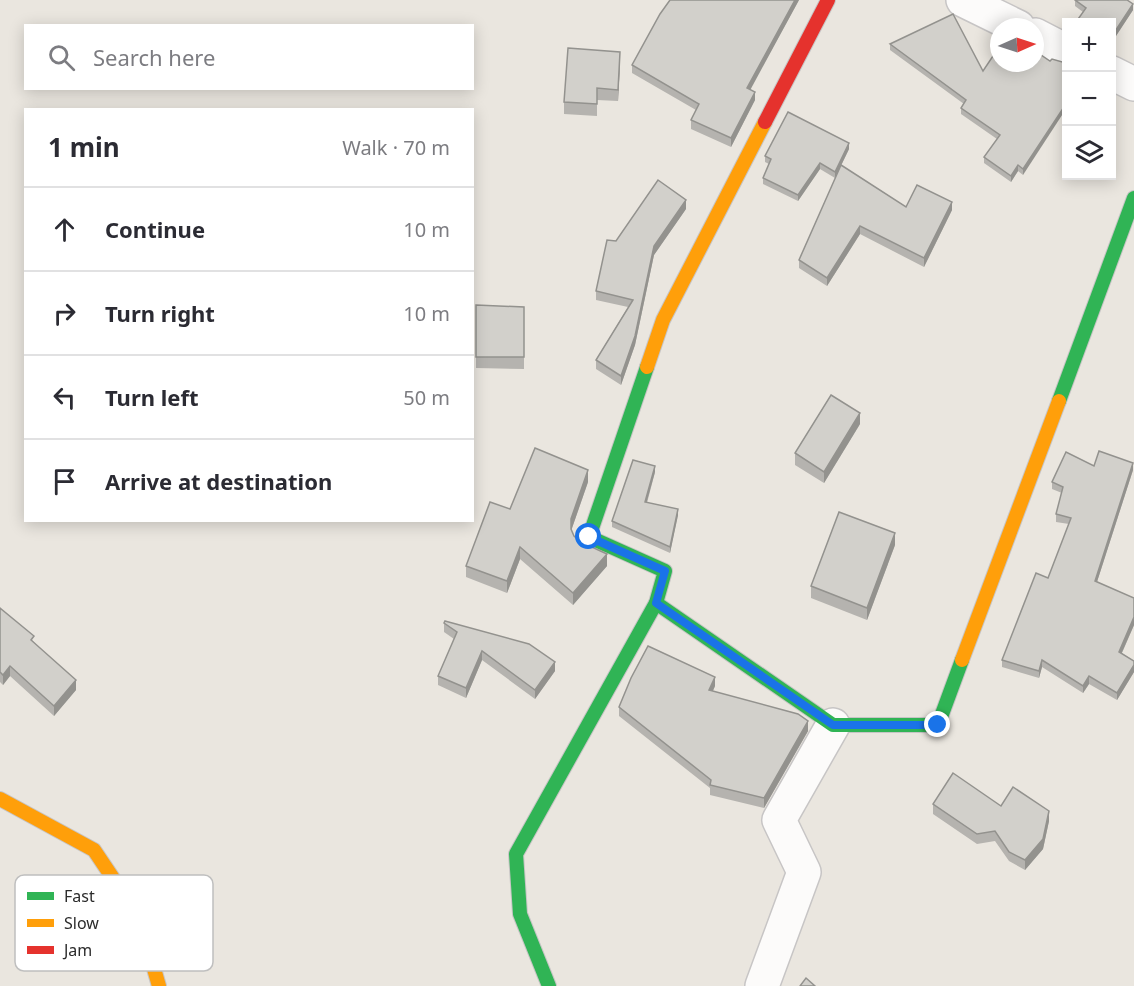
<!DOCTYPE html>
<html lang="en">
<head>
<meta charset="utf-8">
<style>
  :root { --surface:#fff; --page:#f2f2f3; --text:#2b2b33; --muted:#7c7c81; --line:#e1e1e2 }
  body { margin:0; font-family:"Noto Sans",sans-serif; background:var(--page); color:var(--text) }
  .controls { position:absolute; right:18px; top:18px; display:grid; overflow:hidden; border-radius:0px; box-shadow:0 3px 15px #0003 }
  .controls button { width:54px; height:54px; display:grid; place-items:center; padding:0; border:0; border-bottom:2px solid var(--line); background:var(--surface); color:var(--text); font:30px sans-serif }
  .compass { position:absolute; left:990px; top:18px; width:54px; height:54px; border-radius:50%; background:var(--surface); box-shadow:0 3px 15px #0003; rotate:87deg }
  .stop { position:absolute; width:18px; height:18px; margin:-14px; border:4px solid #1a73e8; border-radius:50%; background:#fff }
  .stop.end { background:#1a73e8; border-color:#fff; box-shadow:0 2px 6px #0008 }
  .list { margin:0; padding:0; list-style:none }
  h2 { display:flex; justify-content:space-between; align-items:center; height:78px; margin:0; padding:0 24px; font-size:26px }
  h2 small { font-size:20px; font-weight:400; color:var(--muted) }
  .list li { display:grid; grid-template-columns:39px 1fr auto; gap:18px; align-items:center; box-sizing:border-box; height:84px; padding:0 24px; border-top:2px solid var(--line) }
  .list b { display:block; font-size:22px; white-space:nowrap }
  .list em { font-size:20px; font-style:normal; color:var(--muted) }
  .icon { flex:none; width:33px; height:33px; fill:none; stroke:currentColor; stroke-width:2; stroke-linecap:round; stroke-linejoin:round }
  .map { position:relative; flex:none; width:1134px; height:986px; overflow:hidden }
  .search { position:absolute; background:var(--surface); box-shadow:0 3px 15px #0003; left:24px; top:24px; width:450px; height:66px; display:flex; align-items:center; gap:15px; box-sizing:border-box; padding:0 21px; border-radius:0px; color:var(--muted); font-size:22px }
  .panel { position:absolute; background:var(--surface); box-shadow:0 3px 15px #0003; left:24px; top:108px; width:450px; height:414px; border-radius:0px }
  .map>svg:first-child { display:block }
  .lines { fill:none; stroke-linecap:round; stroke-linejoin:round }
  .street-casing { stroke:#c7c5c5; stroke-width:36 }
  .fast-casing { stroke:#c7c5c5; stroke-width:16 }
  .slow-casing { stroke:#c7c5c5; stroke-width:16 }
  .jam-casing { stroke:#c7c5c5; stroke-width:16 }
  .street { stroke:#fcfbfa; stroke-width:33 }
  .fast { stroke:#30b455; stroke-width:14 }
  .slow { stroke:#ff9f0a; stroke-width:14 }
  .jam { stroke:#e5322d; stroke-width:14 }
  .wall { fill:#b5b3af }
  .shaded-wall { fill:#93928e }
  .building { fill:#d2d0cb; stroke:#93928e; stroke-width:1.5 }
  .route { stroke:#1a73e8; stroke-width:8 }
  .key { fill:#fff; stroke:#bfbfbf; stroke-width:1.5 }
  .key-label { font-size:16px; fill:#2b2b2b }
</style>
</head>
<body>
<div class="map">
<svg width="1134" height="986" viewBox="0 0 1134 986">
  <rect width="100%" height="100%" fill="#eae6df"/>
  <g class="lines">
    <!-- street casing -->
    <g class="street-casing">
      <g id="street">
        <polyline points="963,0 1018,27"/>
        <polyline points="1035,35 1066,51"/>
        <polyline points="1112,73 1134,84"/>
        <polyline points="762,986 804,872 779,820 833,725"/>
      </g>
    </g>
    <!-- fast casing -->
    <g class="fast-casing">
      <g id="fast">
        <polyline points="1059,401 1134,198"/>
        <polyline points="656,603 833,725 938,725 962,660"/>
        <polyline points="549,986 520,914 516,854 656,603 665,571 589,537 647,367"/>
      </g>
    </g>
    <!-- slow casing -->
    <g class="slow-casing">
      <g id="slow">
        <polyline points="647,367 663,320 765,122"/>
        <polyline points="962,660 1059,401"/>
        <polyline points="0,799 94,850 139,917 159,986"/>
      </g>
    </g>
    <!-- jam casing -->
    <g class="jam-casing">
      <polyline id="jam" points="765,122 828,0"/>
    </g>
    <!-- street -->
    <use href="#street" class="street"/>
    <!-- fast -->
    <use href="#fast" class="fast"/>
    <!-- slow -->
    <use href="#slow" class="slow"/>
    <!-- jam -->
    <use href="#jam" class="jam"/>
  </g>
  <!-- wall -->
  <g class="wall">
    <polygon points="670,0 799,0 750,89 755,100 731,147 691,129 691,120 696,110 632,73 632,65"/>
    <polygon points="1075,0 1133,10 1112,42 1112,22 1083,12 1075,6"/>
    <polygon points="890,44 983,71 1050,61 1023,175 1018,171 1011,182 984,163 984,157 997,139 961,114 961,108 964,104 890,50"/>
    <polygon points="620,63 618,101 597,100 597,116 564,114 564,102"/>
    <polygon points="849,149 835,178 820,169 798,201 763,184 763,178 769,164 765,162 765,156"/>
    <polygon points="841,165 906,207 952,210 924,267 860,234 827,286 799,268 799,260"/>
    <polygon points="686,209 654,255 635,345 621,385 596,369 596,360 628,307 596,300 596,291 616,241"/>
    <polygon points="476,305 524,307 524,369 476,368"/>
    <polygon points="860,424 824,483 795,465 795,453"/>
    <polygon points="1094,466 1133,470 1097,582 1134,598 1134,625 1122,653 1134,661 1134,672 1117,700 1089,684 1083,693 1042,667 1039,678 1002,667 1002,660 1048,578 1069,524 1056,522 1056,514 1062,493 1052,489 1052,482"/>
    <polygon points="655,472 647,503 678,515 670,553 612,527 612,521"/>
    <polygon points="588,482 571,531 574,536 607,566 573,605 520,559 507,593 466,577 466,566 510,509"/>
    <polygon points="895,545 867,620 811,598 811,586"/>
    <polygon points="0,608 34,642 76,690 54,716 10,676 3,685 0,682"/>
    <polygon points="444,623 555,671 535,699 482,660 466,698 438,685 438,676 454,639 444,632"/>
    <polygon points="715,686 713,691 808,731 764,808 710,795 710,788 619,716 619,707"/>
    <polygon points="933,804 1001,806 1049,821 1043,849 1025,870 1009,861 995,841 977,844 933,814"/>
  </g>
  <!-- shaded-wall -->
  <g class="shaded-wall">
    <polygon points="795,0 799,0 747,96 747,88"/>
    <polygon points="1133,4 1133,10 1112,42 1112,36"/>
    <polygon points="620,52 620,63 618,101 618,90"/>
    <polygon points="755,92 755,100 731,147 731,138"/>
    <polygon points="1066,104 1066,109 1023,175 1023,169"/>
    <polygon points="849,143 849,149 835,178 835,172"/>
    <polygon points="820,163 820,169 798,201 798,195"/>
    <polygon points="1018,165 1018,171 1011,182 1011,176"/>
    <polygon points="686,200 686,209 654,255 635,345 621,385 621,376 654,246"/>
    <polygon points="952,202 952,210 924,267 924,258"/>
    <polygon points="860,226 860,234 827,286 827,278"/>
    <polygon points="860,413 860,424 824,483 824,472"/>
    <polygon points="1133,463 1133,470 1095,588 1095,581"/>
    <polygon points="655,466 655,472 645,508 645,502"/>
    <polygon points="588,470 588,482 571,531 571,519"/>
    <polygon points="678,509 678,515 670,553 670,547"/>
    <polygon points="895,533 895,545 867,620 867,608"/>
    <polygon points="520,547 520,559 507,593 507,581"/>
    <polygon points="607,554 607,566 573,605 573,593"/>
    <polygon points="1134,617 1134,625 1119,659 1119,652"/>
    <polygon points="482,651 482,660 466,698 466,688"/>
    <polygon points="1042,660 1042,667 1039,678 1039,671"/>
    <polygon points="555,662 555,671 535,699 535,690"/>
    <polygon points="1134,665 1134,672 1117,700 1117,693"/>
    <polygon points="10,666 10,676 3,685 3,675"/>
    <polygon points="1089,676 1089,684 1083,693 1083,686"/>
    <polygon points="715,677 715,686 709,699 709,690"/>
    <polygon points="76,680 76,690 54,716 54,706"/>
    <polygon points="808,721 808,731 764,808 764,798"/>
    <polygon points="1049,811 1049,821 1043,849 1025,870 1025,860"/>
  </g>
  <!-- building -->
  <g class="building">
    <polygon points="670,0 795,0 747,88 755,92 731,138 691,120 699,104 632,65 660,14"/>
    <polygon points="1075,0 1127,0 1133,4 1112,36 1112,22 1076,22 1086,8"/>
    <polygon points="953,14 983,71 999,47 999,63 1035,63 1035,51 1050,61 1052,59 1066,63 1066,104 1023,169 1018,165 1011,176 984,157 1000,135 961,108 966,100 890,44"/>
    <polygon points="568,48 620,52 618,90 597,88 597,104 564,102"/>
    <polygon points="788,112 849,143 835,172 820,163 798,195 763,178 771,159 765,156"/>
    <polygon points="841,165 906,207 917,185 952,202 924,258 860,226 827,278 799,260"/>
    <polygon points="658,180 686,200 654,246 635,336 621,376 596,360 633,300 596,291 607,240 616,241"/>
    <polygon points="476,305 524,307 524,357 476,357"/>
    <polygon points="831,395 860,413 824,472 795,453"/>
    <polygon points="535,448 588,470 571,519 571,529 574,536 581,542 607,554 573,593 520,547 507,581 466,566 490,502 510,509"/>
    <polygon points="1099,451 1133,463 1095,581 1134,598 1134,617 1119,652 1134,661 1134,665 1117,693 1089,676 1083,686 1042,660 1039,671 1002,660 1036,573 1048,578 1071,518 1056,514 1063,487 1052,482 1066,452 1094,466"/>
    <polygon points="633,460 655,466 645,502 678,509 670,547 612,521"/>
    <polygon points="839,512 895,533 867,608 811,586"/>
    <polygon points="0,608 34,636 31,640 76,680 54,706 10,666 3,675 0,672"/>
    <polygon points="445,621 529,644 555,662 535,690 482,651 466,688 438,676 457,632 444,623"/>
    <polygon points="648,646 715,677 709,690 798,714 808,721 764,798 710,785 711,780 619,707 631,678"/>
    <polygon points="953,773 1001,806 1013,787 1049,811 1043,839 1025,860 1009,852 995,831 977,834 933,804"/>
    <polygon points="806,978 815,986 800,986"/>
  </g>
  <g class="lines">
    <!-- route -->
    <polyline class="route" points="589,537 665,571 656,603 833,725 938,725"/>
  </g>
  <!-- legend -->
  <rect x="15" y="875" width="198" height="96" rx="9" class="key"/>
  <rect x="27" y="892" width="27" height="8" fill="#30b455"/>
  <rect x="27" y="919" width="27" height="8" fill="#ff9f0a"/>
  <rect x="27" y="946" width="27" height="8" fill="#e5322d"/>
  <g class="key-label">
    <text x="64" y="902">Fast</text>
    <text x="64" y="929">Slow</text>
    <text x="64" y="956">Jam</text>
  </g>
</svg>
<div class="controls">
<button>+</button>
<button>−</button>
<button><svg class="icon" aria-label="layers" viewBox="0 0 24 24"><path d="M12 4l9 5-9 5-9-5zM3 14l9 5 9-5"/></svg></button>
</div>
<svg class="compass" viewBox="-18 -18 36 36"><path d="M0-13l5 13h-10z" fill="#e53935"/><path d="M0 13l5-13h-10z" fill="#7c7c81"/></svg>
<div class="stop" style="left:589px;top:537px"></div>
<div class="stop end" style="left:938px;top:725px"></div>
<div class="search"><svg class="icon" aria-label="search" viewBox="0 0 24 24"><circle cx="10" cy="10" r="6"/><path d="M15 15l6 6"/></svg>Search here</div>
<section class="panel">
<h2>1 min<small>Walk · 70 m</small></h2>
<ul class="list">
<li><svg class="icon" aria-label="ahead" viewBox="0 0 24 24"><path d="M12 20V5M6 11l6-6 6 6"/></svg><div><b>Continue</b></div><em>10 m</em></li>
<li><svg class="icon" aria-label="right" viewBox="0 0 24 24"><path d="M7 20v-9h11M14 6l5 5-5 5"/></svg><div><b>Turn right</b></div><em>10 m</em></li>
<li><svg class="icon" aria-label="left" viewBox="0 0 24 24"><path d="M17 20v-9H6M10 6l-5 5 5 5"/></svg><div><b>Turn left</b></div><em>50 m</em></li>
<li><svg class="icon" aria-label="arrive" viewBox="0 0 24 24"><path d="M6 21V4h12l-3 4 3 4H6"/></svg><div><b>Arrive at destination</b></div></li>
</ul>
</section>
</div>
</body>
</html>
